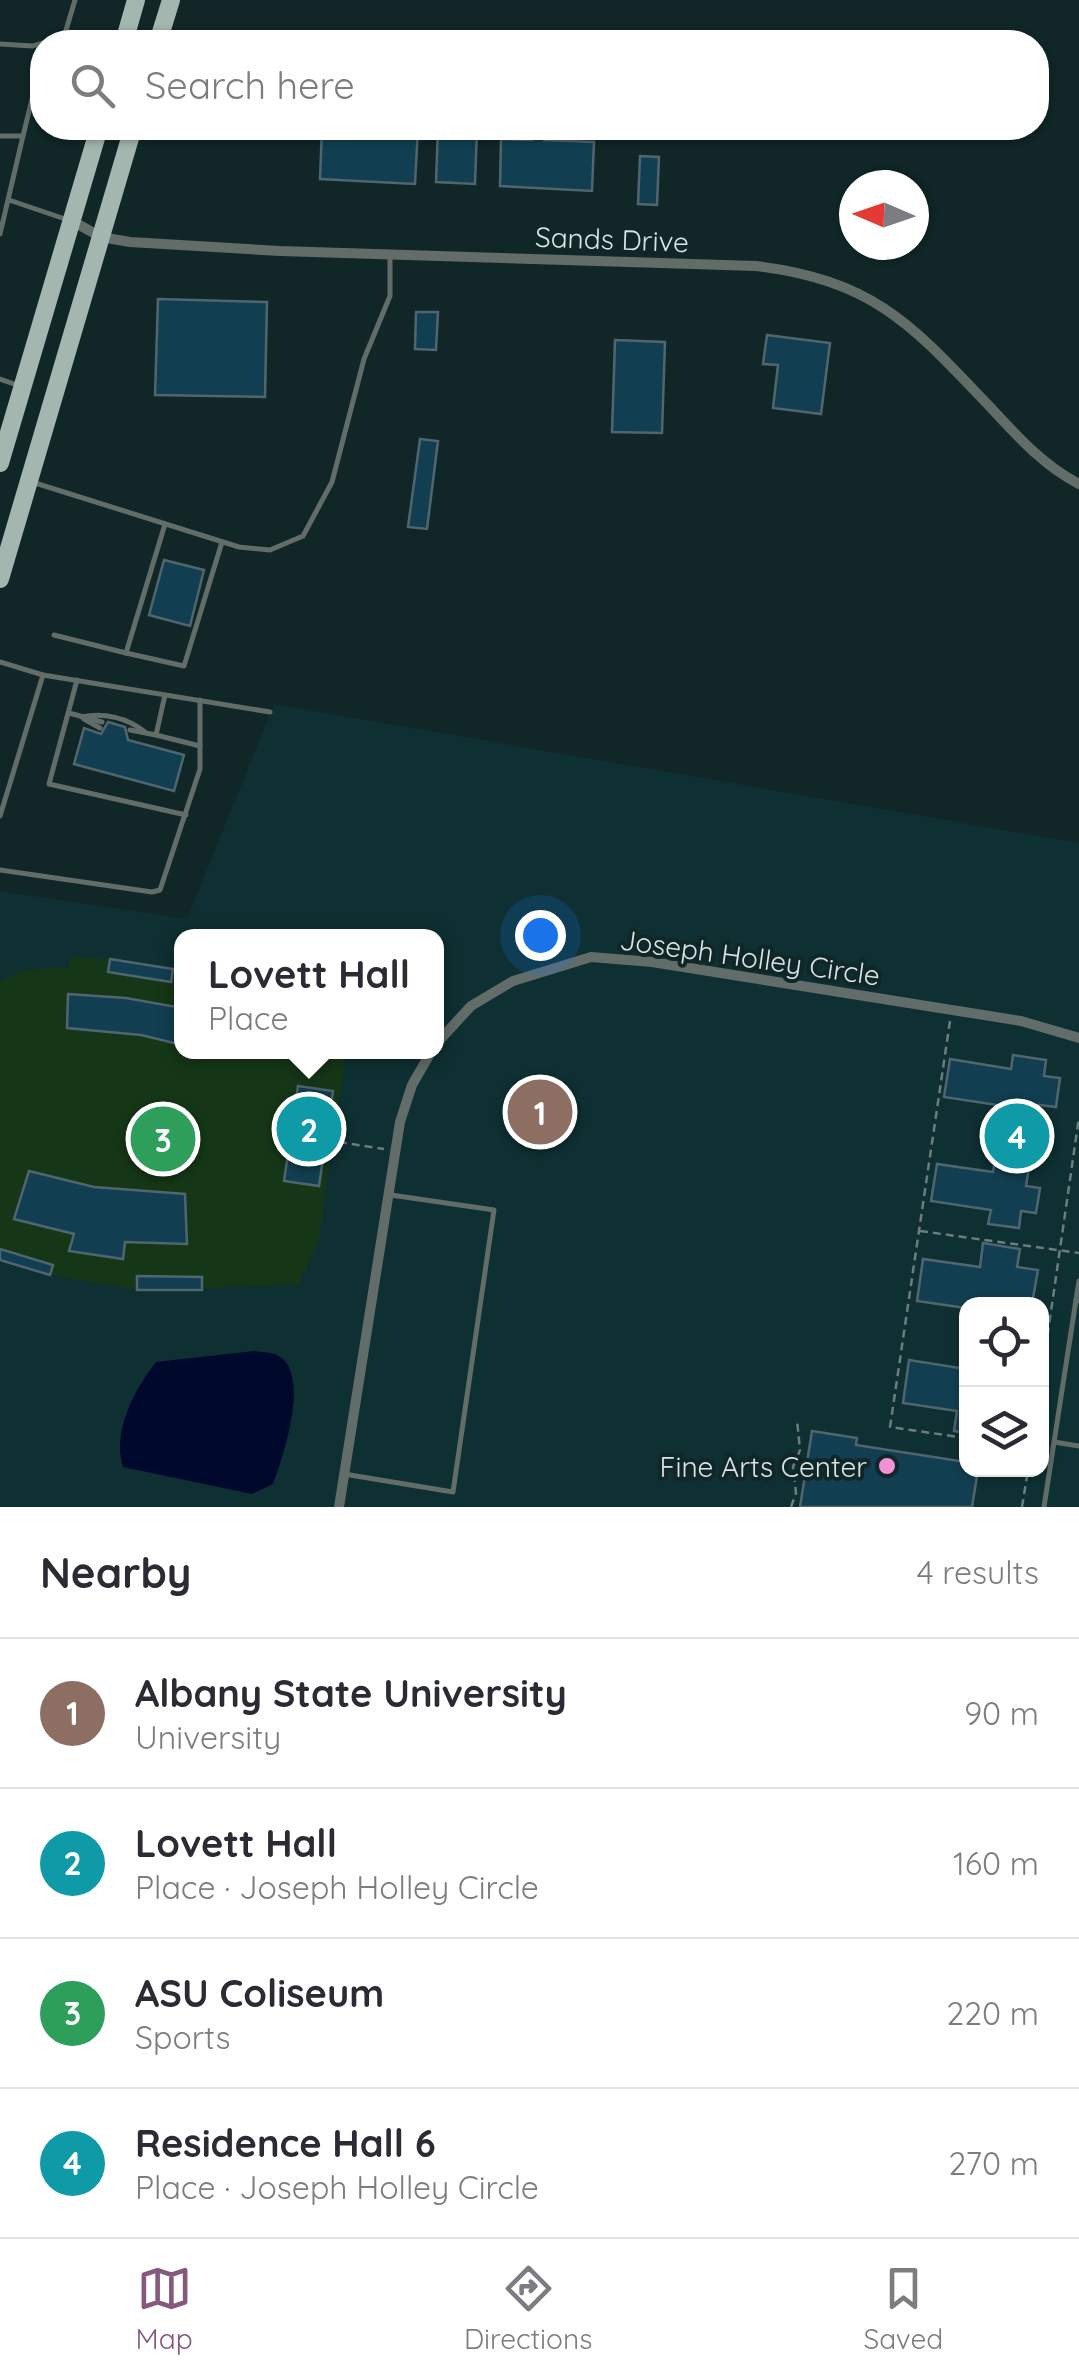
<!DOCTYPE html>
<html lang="en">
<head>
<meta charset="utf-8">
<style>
  :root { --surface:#fff; --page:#f7f7f7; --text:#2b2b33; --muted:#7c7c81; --line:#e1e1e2; --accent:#85597c }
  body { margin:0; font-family:Quicksand,sans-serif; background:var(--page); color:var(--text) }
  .controls { position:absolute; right:30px; bottom:30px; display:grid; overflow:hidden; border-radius:20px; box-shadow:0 2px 8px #0004 }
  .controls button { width:90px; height:90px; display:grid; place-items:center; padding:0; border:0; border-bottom:2px solid var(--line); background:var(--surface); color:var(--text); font:50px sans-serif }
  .compass { position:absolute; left:839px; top:170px; width:90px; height:90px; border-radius:50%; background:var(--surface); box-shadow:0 2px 8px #0004; rotate:272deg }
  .you { position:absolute; left:540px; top:935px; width:35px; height:35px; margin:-25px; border:8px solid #fff; border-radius:50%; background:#1a73e8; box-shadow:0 0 0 15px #1a73e833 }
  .badge { display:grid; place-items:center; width:65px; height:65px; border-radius:50%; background:var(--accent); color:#fff; font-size:32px; font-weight:700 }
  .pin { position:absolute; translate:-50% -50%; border:5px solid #fff; box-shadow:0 2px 10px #0006 }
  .popup { position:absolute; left:174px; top:929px; width:270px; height:130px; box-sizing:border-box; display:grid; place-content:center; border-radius:20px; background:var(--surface); filter:drop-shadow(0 2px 8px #0005); font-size:32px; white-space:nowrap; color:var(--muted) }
  .popup b { font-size:38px; color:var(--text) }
  .popup::after { content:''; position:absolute; left:50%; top:100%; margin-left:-20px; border:20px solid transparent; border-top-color:var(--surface) }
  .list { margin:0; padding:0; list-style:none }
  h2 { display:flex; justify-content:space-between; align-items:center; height:130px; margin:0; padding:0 40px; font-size:42px }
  h2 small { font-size:32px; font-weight:400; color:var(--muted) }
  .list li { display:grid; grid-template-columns:65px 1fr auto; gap:30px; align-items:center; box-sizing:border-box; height:150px; padding:0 40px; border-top:2px solid var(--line) }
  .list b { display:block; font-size:38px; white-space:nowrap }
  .list p { margin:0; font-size:32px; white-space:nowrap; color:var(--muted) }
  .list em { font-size:32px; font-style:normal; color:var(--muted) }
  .icon { flex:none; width:55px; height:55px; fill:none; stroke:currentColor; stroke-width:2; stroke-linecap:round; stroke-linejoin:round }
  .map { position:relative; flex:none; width:1079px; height:1507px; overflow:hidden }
  .search { position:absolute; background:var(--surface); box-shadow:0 2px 8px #0004; left:30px; right:30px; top:30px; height:110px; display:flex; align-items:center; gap:25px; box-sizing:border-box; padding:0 35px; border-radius:40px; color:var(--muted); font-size:38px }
  .sheet { height:730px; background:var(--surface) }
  nav { display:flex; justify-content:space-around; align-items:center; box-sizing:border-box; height:140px; border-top:2px solid var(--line); background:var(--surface); font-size:28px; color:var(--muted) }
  nav a { display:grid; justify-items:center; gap:5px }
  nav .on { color:var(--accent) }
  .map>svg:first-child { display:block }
  .built { fill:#0e3032; fill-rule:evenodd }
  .green { fill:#153717 }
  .water { fill:#00082b }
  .building { fill:#113f51; stroke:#51656f; stroke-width:2.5 }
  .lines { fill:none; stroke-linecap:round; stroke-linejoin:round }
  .path { stroke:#6b7d7e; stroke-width:2.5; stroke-dasharray:8 5; stroke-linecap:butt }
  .service { stroke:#626c68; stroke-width:5 }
  .minor { stroke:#626c68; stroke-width:10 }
  .primary { stroke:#a3b7b0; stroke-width:18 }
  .poi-dot { fill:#f391d5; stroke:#102627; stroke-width:4 }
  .labels { text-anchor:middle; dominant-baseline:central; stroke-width:8; stroke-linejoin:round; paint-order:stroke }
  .street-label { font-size:28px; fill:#d8e5e6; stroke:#102627 }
  .poi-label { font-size:28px; fill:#d8e5e6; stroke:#102627; text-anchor:end }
</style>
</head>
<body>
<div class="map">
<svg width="1079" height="1507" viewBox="0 0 1079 1507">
  <rect width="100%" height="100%" fill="#102627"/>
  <!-- built -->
  <path class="built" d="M274,704L1079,843V1507H0V891L187,919ZM182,936H436V1052H182ZM966,1304H1042V1470H966Z"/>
  <!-- green -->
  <polygon class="green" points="71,957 110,959 181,971 182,1052 347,1052 336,1119 329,1119 323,1158 330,1159 319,1240 298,1285 137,1290 61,1277 0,1260 0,982 22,970 69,967"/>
  <!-- water -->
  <path class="water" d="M254,1351C260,1352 271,1352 277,1355C312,1372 283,1457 273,1484L252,1494L123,1467C112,1432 134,1390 156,1362Z"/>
  <!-- building -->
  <g class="building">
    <polygon points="322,128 418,128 415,184 320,179"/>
    <polygon points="438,128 477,128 475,184 436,182"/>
    <polygon points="533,128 544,128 544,140 594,142 592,191 500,186 501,139 532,140"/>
    <polygon points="640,156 659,157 657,205 638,204"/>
    <polygon points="158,299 267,302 265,397 155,395"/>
    <polygon points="416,312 438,312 436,350 415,349"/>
    <polygon points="767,335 830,343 821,414 773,408 778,365 763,364"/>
    <polygon points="615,340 665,342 662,433 612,432"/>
    <polygon points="420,439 438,441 427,529 408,527"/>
    <polygon points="164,560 204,570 190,626 149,615"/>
    <polygon points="108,722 125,727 128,740 184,755 174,791 74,764 84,728 101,734"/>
    <polygon points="110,959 173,969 171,982 108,972"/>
    <polygon points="68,994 126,998 182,1008 182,1045 141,1035 67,1028"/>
    <polygon points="1013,1055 1046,1060 1044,1076 1060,1078 1056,1107 1039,1105 1026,1186 1040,1188 1036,1213 1021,1211 1019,1228 988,1224 991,1210 931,1201 937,1164 993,1172 1004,1106 944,1097 950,1059 1011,1069"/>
    <polygon points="298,1086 333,1091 319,1186 284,1181"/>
    <polygon points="29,1171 94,1187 185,1194 187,1244 125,1242 123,1259 69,1251 74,1234 14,1219"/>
    <polygon points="983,1243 1020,1249 1017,1267 1038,1270 1032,1304 966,1304 966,1308 917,1301 923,1259 980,1267"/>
    <polygon points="0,1249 53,1265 50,1275 0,1260"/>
    <polygon points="137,1276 202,1277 202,1290 137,1290"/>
    <polygon points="909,1360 966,1369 966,1433 954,1431 957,1411 903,1403"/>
    <polygon points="812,1431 857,1438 856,1445 966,1462 966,1470 978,1470 972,1507 800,1507"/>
  </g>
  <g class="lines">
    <!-- path -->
    <g class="path">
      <polyline points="950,1021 890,1427 966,1438"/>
      <polyline points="326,1140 384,1149"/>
      <polyline points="920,1231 1079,1253"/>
      <polyline points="1042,1374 1079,1117"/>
      <polyline points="791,1507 796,1493 793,1467 800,1450 797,1420"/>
      <polyline points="1022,1507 1028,1470"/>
    </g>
    <!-- service -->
    <g class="service">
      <polyline points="64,37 75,0"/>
      <polyline points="45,42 64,37 92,42"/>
      <polyline points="0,44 33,46 42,43"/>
      <polyline points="0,136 23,136 0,234"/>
      <polyline points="23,136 40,66 42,67"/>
      <polyline points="9,200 68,220"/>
      <polyline points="0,379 20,386"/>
      <polyline points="32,482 239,547 270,550 303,536 332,482 364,359 390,296 390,255"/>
      <polyline points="54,635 126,653 165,524"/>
      <polyline points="126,653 184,666 222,542"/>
      <polyline points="0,662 43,675 270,712"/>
      <polyline points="77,680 49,784 186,815"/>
      <polyline points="165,695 156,735 200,746"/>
      <polyline points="69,713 102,722"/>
      <path d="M82,717C103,712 128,718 145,732"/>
      <polyline points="84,719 100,728"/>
      <polyline points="130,730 156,735"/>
      <polyline points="0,816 43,675"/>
      <polyline points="0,870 152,892 160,890 200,769 200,700"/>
      <polyline points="1076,1300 1079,1281"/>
      <polyline points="1079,1301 1076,1300 1054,1442 1079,1446"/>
      <polyline points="344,1474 453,1492 494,1210 391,1195"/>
      <polyline points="1044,1507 1054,1442"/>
    </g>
    <!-- minor -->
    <g class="minor">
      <path d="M72,221L101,237L130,242L280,251L756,266C876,281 913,326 992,409C1018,437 1044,466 1079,484"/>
      <polyline points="436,1044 471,1006 513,981 591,957 652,962 1021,1021 1079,1038"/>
      <polyline points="339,1507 400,1122 412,1085 431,1052"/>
    </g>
    <!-- primary -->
    <g class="primary">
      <polyline points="124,42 136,0"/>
      <polyline points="158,42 171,0"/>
      <polyline points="0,463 99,128"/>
      <polyline points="0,579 133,128"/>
    </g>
  </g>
  <!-- markers -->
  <circle class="poi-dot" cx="887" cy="1466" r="10"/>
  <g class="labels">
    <!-- street labels -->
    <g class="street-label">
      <text transform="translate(612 239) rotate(2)">Sands Drive</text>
      <text transform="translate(750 957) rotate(8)">Joseph Holley Circle</text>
    </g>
    <!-- poi labels -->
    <g class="poi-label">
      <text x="867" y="1466">Fine Arts Center</text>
    </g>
  </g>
</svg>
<div class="controls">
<button><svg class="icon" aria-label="locate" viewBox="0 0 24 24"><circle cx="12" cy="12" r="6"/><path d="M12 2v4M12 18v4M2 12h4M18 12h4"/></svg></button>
<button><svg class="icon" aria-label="layers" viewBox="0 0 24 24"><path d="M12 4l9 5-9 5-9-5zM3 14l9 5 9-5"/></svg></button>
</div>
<svg class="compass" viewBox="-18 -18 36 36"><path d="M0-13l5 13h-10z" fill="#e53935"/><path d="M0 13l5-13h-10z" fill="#7c7c81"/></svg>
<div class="you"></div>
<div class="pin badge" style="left:540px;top:1112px;background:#8d6e63">1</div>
<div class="pin badge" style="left:309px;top:1129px;background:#0f9aa8">2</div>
<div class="popup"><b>Lovett Hall</b>Place</div>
<div class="pin badge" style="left:163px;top:1139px;background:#2e9e5b">3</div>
<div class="pin badge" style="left:1017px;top:1136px;background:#0f9aa8">4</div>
<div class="search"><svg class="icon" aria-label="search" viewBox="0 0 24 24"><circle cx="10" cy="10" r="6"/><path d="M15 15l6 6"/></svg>Search here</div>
</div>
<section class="sheet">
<h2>Nearby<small>4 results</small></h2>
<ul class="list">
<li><span class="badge" style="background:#8d6e63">1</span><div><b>Albany State University</b><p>University</p></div><em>90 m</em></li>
<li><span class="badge" style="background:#0f9aa8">2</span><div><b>Lovett Hall</b><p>Place · Joseph Holley Circle</p></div><em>160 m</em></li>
<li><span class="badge" style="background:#2e9e5b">3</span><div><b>ASU Coliseum</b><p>Sports</p></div><em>220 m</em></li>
<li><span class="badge" style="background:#0f9aa8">4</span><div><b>Residence Hall 6</b><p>Place · Joseph Holley Circle</p></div><em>270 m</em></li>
</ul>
</section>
<nav>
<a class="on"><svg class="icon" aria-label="map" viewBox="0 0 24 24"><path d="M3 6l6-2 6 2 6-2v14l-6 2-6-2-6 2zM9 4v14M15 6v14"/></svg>Map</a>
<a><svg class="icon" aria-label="directions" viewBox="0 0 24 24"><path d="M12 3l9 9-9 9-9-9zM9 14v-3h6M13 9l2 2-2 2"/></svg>Directions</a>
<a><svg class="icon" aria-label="saved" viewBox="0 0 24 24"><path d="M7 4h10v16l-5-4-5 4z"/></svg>Saved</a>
</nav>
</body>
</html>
